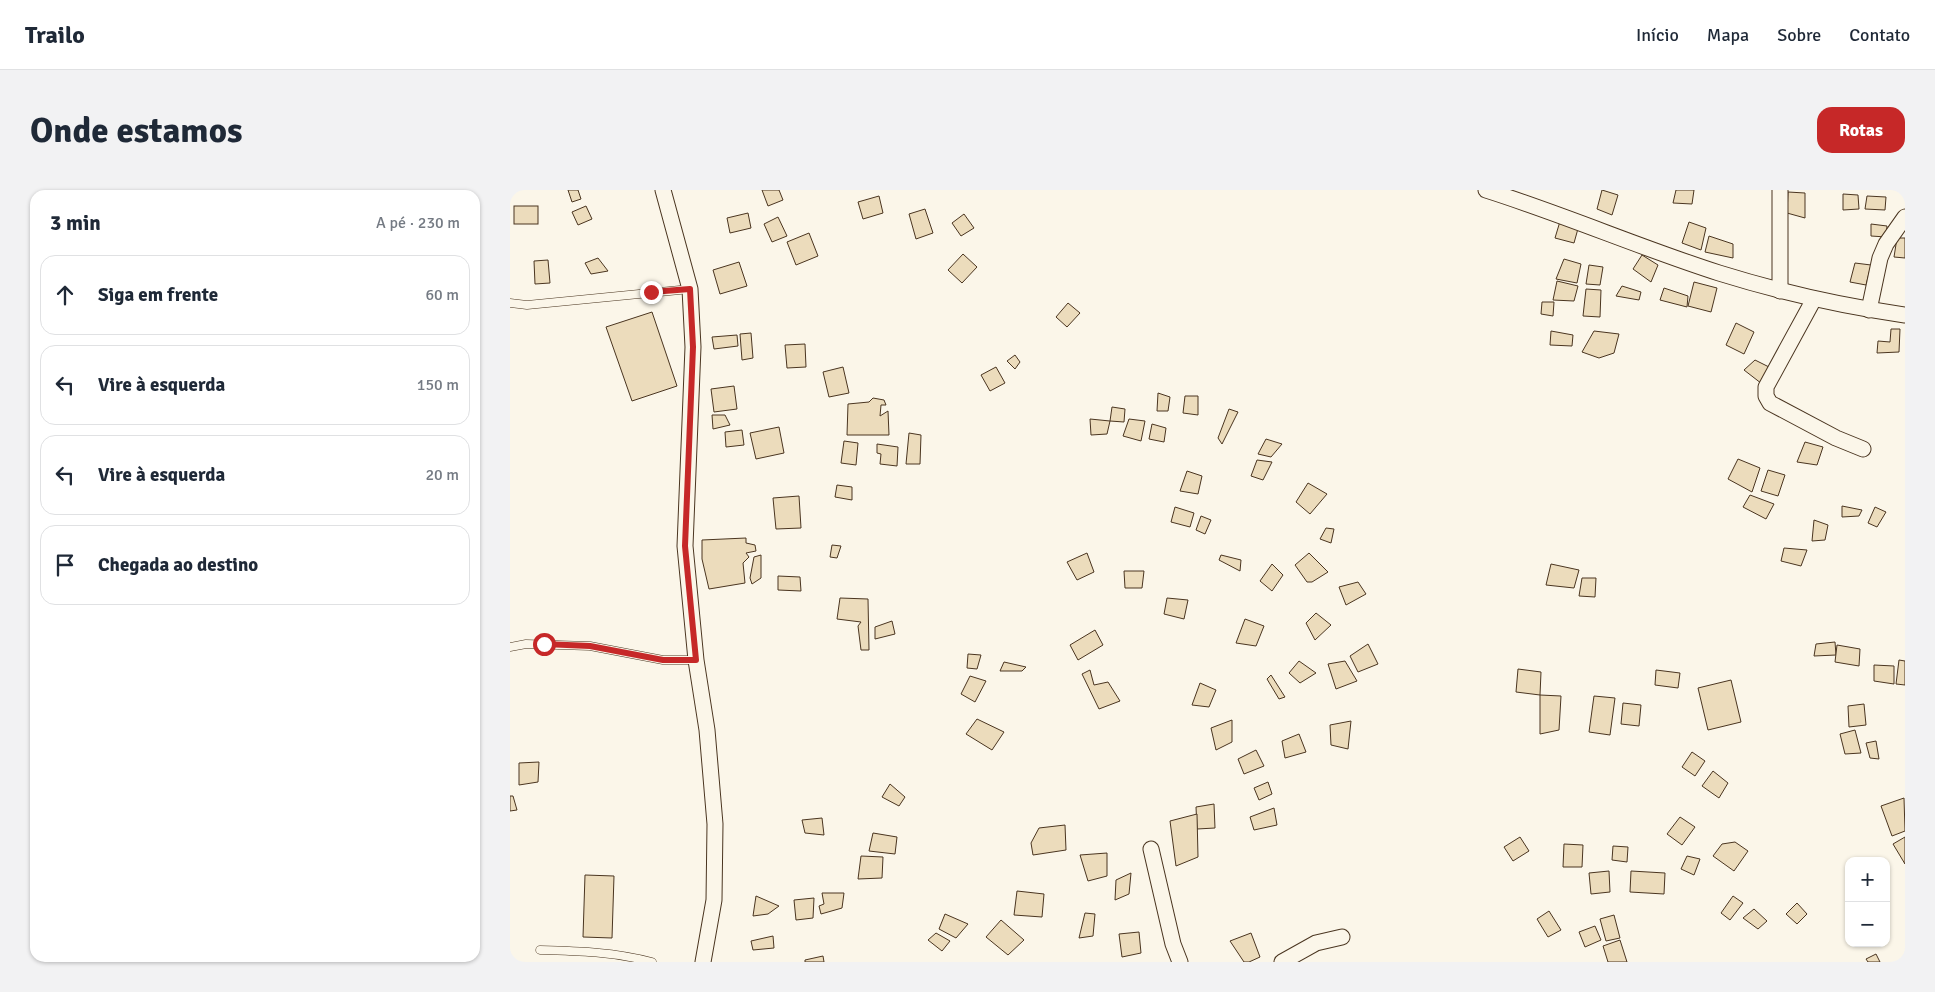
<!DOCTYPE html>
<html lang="pt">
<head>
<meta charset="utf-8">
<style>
  :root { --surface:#fff; --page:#f2f2f3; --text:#1f2937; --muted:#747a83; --line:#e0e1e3; --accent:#c62828 }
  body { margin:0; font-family:Signika,sans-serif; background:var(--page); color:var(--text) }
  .controls { position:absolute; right:15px; bottom:15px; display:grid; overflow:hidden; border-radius:10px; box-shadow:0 1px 4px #0004 }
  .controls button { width:45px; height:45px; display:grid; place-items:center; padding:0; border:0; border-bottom:1px solid var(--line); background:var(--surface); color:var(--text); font:25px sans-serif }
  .stop { position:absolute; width:15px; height:15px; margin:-11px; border:4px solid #c62828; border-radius:50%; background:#fff }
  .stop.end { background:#c62828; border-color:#fff; box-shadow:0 1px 5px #0008 }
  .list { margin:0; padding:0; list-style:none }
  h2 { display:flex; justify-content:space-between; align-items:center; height:65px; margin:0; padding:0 20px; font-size:21px }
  h2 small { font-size:16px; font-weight:400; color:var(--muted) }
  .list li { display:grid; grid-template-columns:32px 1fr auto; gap:15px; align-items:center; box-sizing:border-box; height:80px; margin:0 10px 10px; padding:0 10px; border:1px solid var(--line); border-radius:15px }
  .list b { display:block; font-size:19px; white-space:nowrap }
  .list em { font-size:16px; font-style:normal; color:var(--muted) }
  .icon { flex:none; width:28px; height:28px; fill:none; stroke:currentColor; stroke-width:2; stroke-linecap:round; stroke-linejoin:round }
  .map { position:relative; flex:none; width:1395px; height:772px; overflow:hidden; border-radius:15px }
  header { display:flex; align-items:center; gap:30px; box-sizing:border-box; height:70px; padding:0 25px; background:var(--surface); border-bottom:1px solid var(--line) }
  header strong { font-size:24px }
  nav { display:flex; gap:28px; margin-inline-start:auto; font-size:18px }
  .intro { display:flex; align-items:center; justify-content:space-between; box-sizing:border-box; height:120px; padding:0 30px }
  h1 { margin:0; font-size:35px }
  .button { padding:12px 22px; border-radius:15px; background:var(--accent); color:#fff; font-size:18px; font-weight:700 }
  main { display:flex; gap:30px; padding:0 30px }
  aside { flex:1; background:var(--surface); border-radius:15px; box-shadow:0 1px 4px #0004 }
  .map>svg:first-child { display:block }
  .building { fill:#ecdcbc; stroke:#4a3520 }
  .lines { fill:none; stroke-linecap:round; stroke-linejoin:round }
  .service-casing { stroke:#4a3520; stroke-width:9 }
  .minor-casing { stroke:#4a3520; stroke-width:17 }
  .service { stroke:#fbf6e9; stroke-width:8 }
  .minor { stroke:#fbf6e9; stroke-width:15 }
  .route { stroke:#c62828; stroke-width:6 }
</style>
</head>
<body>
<header>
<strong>Trailo</strong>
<nav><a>Início</a><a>Mapa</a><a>Sobre</a><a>Contato</a></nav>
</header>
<div class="intro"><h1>Onde estamos</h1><a class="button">Rotas</a></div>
<main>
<aside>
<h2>3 min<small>A pé · 230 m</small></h2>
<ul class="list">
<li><svg class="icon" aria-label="ahead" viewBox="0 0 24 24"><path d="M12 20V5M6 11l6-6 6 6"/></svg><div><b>Siga em frente</b></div><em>60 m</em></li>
<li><svg class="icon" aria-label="left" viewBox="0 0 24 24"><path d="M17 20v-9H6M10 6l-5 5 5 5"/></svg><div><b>Vire à esquerda</b></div><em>150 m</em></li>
<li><svg class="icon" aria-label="left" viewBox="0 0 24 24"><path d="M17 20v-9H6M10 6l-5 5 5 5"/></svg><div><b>Vire à esquerda</b></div><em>20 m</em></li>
<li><svg class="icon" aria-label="arrive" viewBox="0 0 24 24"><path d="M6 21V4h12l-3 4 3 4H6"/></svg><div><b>Chegada ao destino</b></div></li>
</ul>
</aside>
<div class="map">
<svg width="1395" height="772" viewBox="0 0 1395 772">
  <rect width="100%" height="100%" fill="#fbf6e9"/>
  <!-- building -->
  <g class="building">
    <polygon points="58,0 68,0 71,9 62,12"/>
    <polygon points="252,0 269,0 273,10 258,16"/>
    <polygon points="1092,0 1108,5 1102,25 1087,19"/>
    <polygon points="1166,0 1184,0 1182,14 1163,13"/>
    <polygon points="1278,2 1295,3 1295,28 1277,23"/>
    <polygon points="1333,4 1348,5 1349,19 1333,20"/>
    <polygon points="369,6 373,23 353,29 348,12"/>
    <polygon points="1357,6 1376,7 1375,20 1355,19"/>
    <rect x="4" y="16" width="24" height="18"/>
    <polygon points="76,16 82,29 68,35 62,22"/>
    <polygon points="415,19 423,43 406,49 399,24"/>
    <polygon points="238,23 241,38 220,43 217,28"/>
    <polygon points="454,24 464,38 451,46 442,33"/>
    <polygon points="268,27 277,46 262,52 254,34"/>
    <polygon points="1051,28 1069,35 1064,53 1045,48"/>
    <polygon points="1179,32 1196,38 1191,60 1172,53"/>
    <polygon points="1361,34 1377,36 1376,47 1361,46"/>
    <polygon points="299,43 308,66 286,75 277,52"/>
    <polygon points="1199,46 1223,54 1223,68 1195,62"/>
    <polygon points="1387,48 1395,48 1395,68 1384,67"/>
    <polygon points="453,64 467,77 452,93 438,80"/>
    <polygon points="1132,65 1148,75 1141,92 1123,79"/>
    <polygon points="88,68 98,81 81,84 75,73"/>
    <polygon points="1054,69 1071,74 1067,93 1046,89"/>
    <polygon points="38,70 40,93 25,94 24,71"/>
    <polygon points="229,72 237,96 210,104 203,80"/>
    <polygon points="1345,73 1361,75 1356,95 1340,92"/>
    <polygon points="1079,75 1093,77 1090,95 1076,94"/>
    <polygon points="1047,91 1068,96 1064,111 1043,110"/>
    <polygon points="1184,92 1207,98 1201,122 1178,116"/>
    <polygon points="1112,96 1131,102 1129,110 1106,106"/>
    <polygon points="1154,98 1178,106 1177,117 1150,110"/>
    <polygon points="1076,99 1091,100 1090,127 1073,126"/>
    <polygon points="1032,112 1044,112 1043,126 1031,124"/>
    <polygon points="558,113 570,123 557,137 546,127"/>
    <polygon points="142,122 167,196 122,211 96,137"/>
    <polygon points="1226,133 1244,142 1234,164 1216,155"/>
    <polygon points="1381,139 1390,139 1389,162 1367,163 1368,151 1380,152"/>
    <polygon points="1041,141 1063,145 1062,156 1040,155"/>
    <polygon points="1084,141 1109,144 1104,163 1089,168 1072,162"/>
    <polygon points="241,143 243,168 232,170 230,144"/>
    <polygon points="227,145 228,156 204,159 202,147"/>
    <polygon points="295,154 296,177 277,178 275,155"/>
    <polygon points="505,165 510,172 505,179 497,171"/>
    <polygon points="1245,170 1259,177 1256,197 1234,180"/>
    <polygon points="333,177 339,203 319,207 313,182"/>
    <polygon points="486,177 495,193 480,201 471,185"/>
    <polygon points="224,196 227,219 204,222 201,199"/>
    <polygon points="648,203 660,207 658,221 647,221"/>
    <polygon points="675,206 688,206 688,225 673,223"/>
    <polygon points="363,208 374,210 376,215 371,215 370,226 378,221 379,245 337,245 338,214 359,212"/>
    <polygon points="602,217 615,219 614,232 600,231"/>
    <polygon points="719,219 728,222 712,254 708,248"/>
    <polygon points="202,225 215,225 220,235 203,239"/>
    <polygon points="580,229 600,231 597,244 581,245"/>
    <polygon points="619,229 635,231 631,251 613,246"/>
    <polygon points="642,234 656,238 654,252 639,249"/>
    <polygon points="269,237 274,263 246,269 240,243"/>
    <polygon points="232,240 234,255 216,257 215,242"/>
    <polygon points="399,243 411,245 410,274 396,274"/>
    <polygon points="756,249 772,254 761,267 748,264"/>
    <polygon points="334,251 348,253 346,275 331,273"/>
    <polygon points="1295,252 1313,257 1307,275 1287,272"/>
    <polygon points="367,254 388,257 387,276 370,274 371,264 367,263"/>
    <polygon points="1228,269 1250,278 1242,302 1218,289"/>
    <polygon points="747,270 762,272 753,290 741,286"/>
    <polygon points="1258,280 1275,285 1268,306 1251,301"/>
    <polygon points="677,281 692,286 688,304 670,301"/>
    <polygon points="798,293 817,304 800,324 786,312"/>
    <polygon points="327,295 342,297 342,310 325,307"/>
    <polygon points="1240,305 1264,314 1256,329 1233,317"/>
    <polygon points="289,306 291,338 266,339 263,308"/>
    <polygon points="1332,316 1352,320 1349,326 1332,327"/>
    <polygon points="665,317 684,323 680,337 661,332"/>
    <polygon points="1365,317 1376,322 1367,337 1358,333"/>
    <polygon points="691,326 701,330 695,344 686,340"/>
    <polygon points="1304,330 1318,335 1315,350 1302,351"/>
    <polygon points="816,338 824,339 821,353 810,349"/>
    <polygon points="236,348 236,353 245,355 246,361 236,363 239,367 233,373 235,393 199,399 192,369 192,350"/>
    <polygon points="322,355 331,356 327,368 320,367"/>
    <polygon points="1274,358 1297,360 1291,376 1271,371"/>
    <polygon points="577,363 584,382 567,390 557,372"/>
    <polygon points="799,363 818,382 802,392 797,392 785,375"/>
    <polygon points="251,365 251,388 242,394 240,388 244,367"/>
    <polygon points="711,365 731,370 730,381 709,370"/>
    <polygon points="762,374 773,385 762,401 750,391"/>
    <polygon points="1041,374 1069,380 1064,398 1036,395"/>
    <polygon points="614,381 634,381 632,398 615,398"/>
    <polygon points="268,386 290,387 291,401 268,400"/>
    <polygon points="1072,388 1086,388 1085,407 1069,406"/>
    <polygon points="848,392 856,404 836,415 829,397"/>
    <polygon points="330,408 358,409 359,460 351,460 348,436 351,432 327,429"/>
    <polygon points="657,408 678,410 674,429 654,424"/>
    <polygon points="806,423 821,435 805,450 796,433"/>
    <polygon points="735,429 754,436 746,456 726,453"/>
    <polygon points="382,431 385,444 365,449 365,437"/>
    <polygon points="585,440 593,455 568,470 560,455"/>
    <polygon points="1325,452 1326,465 1304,466 1306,454"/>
    <polygon points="858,454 868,474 848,482 840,466"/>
    <polygon points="1327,455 1350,459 1349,476 1325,472"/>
    <polygon points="458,464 471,465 467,479 457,478"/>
    <polygon points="1389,470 1395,471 1395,495 1386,494"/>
    <polygon points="789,471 806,483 790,493 779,483"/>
    <polygon points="835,471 847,491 826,499 818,474"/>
    <polygon points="494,472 516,477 512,481 490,481"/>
    <polygon points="1364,475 1384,476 1384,494 1364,491"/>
    <polygon points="1008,479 1031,482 1030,505 1006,502"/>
    <polygon points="580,480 584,495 598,492 610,511 589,519 572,484"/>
    <polygon points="1146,480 1170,483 1168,498 1145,495"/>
    <polygon points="761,485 775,507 769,509 757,489"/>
    <polygon points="460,486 476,491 465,512 451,504"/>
    <polygon points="1221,490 1231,532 1198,540 1188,498"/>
    <polygon points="690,493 706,500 699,517 682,515"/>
    <polygon points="1030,505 1051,506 1049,540 1030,544"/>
    <polygon points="1084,506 1105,508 1100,545 1079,542"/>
    <polygon points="1113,513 1131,515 1129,536 1111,534"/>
    <polygon points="1354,514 1356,535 1339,537 1338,516"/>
    <polygon points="467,529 494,542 482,560 456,544"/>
    <polygon points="722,530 722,552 706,560 701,538"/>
    <polygon points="841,531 838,559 821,555 820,535"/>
    <polygon points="1345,540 1351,563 1335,564 1330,544"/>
    <polygon points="789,544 796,562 775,568 772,551"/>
    <polygon points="1366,551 1369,569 1360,568 1356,553"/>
    <polygon points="746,560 754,576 734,584 728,569"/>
    <polygon points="1182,562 1195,571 1185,586 1172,577"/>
    <polygon points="29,572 28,592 9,595 9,573"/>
    <polygon points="1203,581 1218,593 1209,608 1192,596"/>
    <polygon points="758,592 762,604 749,610 744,598"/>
    <polygon points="380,594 395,607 389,616 372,607"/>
    <polygon points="0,606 3,606 7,620 0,621"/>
    <polygon points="1394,608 1395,641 1382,646 1371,616"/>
    <polygon points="704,614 705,638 687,639 686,617"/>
    <polygon points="764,618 767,635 744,640 740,627"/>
    <polygon points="687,624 688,667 666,676 660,631"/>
    <polygon points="1170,627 1185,637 1172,655 1157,644"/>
    <polygon points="312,628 314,645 295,643 292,630"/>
    <polygon points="555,635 556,660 523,665 521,653 529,638"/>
    <polygon points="363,643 387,647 385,664 359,661"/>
    <polygon points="1010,647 1019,661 1003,671 994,657"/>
    <polygon points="1395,647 1395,674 1383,654"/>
    <polygon points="1225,652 1238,661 1224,681 1203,666 1212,654"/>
    <polygon points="1054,654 1073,655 1072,677 1053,677"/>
    <polygon points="1103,656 1118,657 1117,672 1102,670"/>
    <polygon points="597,663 597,686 578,691 570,665"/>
    <polygon points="351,666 373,667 372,688 348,689"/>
    <polygon points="1177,666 1190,669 1184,685 1171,679"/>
    <polygon points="1099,681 1100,702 1081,704 1079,683"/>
    <polygon points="1121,681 1155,683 1154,704 1120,702"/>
    <polygon points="621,683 619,704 605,710 606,690"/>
    <polygon points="75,685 104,686 102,748 73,747"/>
    <polygon points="507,701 534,704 532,727 504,725"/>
    <polygon points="312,703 334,703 332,718 311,724 309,716 314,714"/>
    <polygon points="246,706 269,716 258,724 243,726"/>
    <polygon points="1223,706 1233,713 1220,730 1211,723"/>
    <polygon points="304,708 303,728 286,730 284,710"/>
    <polygon points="1287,713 1297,724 1287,734 1276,724"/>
    <polygon points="1244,719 1257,731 1248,739 1233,728"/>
    <polygon points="1039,721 1051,740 1038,747 1027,729"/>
    <polygon points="575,723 585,724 583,746 569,748"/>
    <polygon points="435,724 458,734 446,748 429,739"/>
    <polygon points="1104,725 1110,748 1096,751 1090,729"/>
    <polygon points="491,730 514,750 498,765 476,747"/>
    <polygon points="1085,736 1091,750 1075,757 1069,742"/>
    <polygon points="629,742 631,763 612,767 609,744"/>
    <polygon points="426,743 440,751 432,761 418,750"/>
    <polygon points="741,743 750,767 739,772 734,772 720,751"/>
    <polygon points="263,746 264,758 243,760 241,751"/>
    <polygon points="1110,750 1117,772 1098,772 1093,756"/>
    <polygon points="1366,764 1370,772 1358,772 1356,769"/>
    <polygon points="313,766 314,772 295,772 295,770"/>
  </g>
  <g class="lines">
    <!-- service casing -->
    <g class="service-casing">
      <g id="service">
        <polyline points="0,113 17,115 180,99"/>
        <polyline points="0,457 16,454 80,456 153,470 186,470"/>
        <path d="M30,760C68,761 105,762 142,772"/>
      </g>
    </g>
    <!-- minor casing -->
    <g class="minor-casing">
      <g id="minor">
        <polyline points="153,0 180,99 183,157 175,356 186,470 197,540 205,634 204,710 193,772"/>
        <path d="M976,0C1055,25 1131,58 1209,83C1270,102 1332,116 1395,125"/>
        <polyline points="1270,101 1270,0"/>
        <polyline points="1304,109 1256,197 1256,206 1260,213 1326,248 1353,259"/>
        <polyline points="1359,120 1370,68 1376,54 1395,27"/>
        <polyline points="641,659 663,754 670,772"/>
        <polyline points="772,772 806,753 832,747"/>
      </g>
    </g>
    <!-- service -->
    <use href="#service" class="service"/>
    <!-- minor -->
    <use href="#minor" class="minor"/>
  </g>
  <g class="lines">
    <!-- route -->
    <polyline class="route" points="34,454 80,456 153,470 186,470 175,356 183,157 180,99 141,102"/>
  </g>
</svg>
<div class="controls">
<button>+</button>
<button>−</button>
</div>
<div class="stop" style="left:34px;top:454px"></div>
<div class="stop end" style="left:141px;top:102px"></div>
</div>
</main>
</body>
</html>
